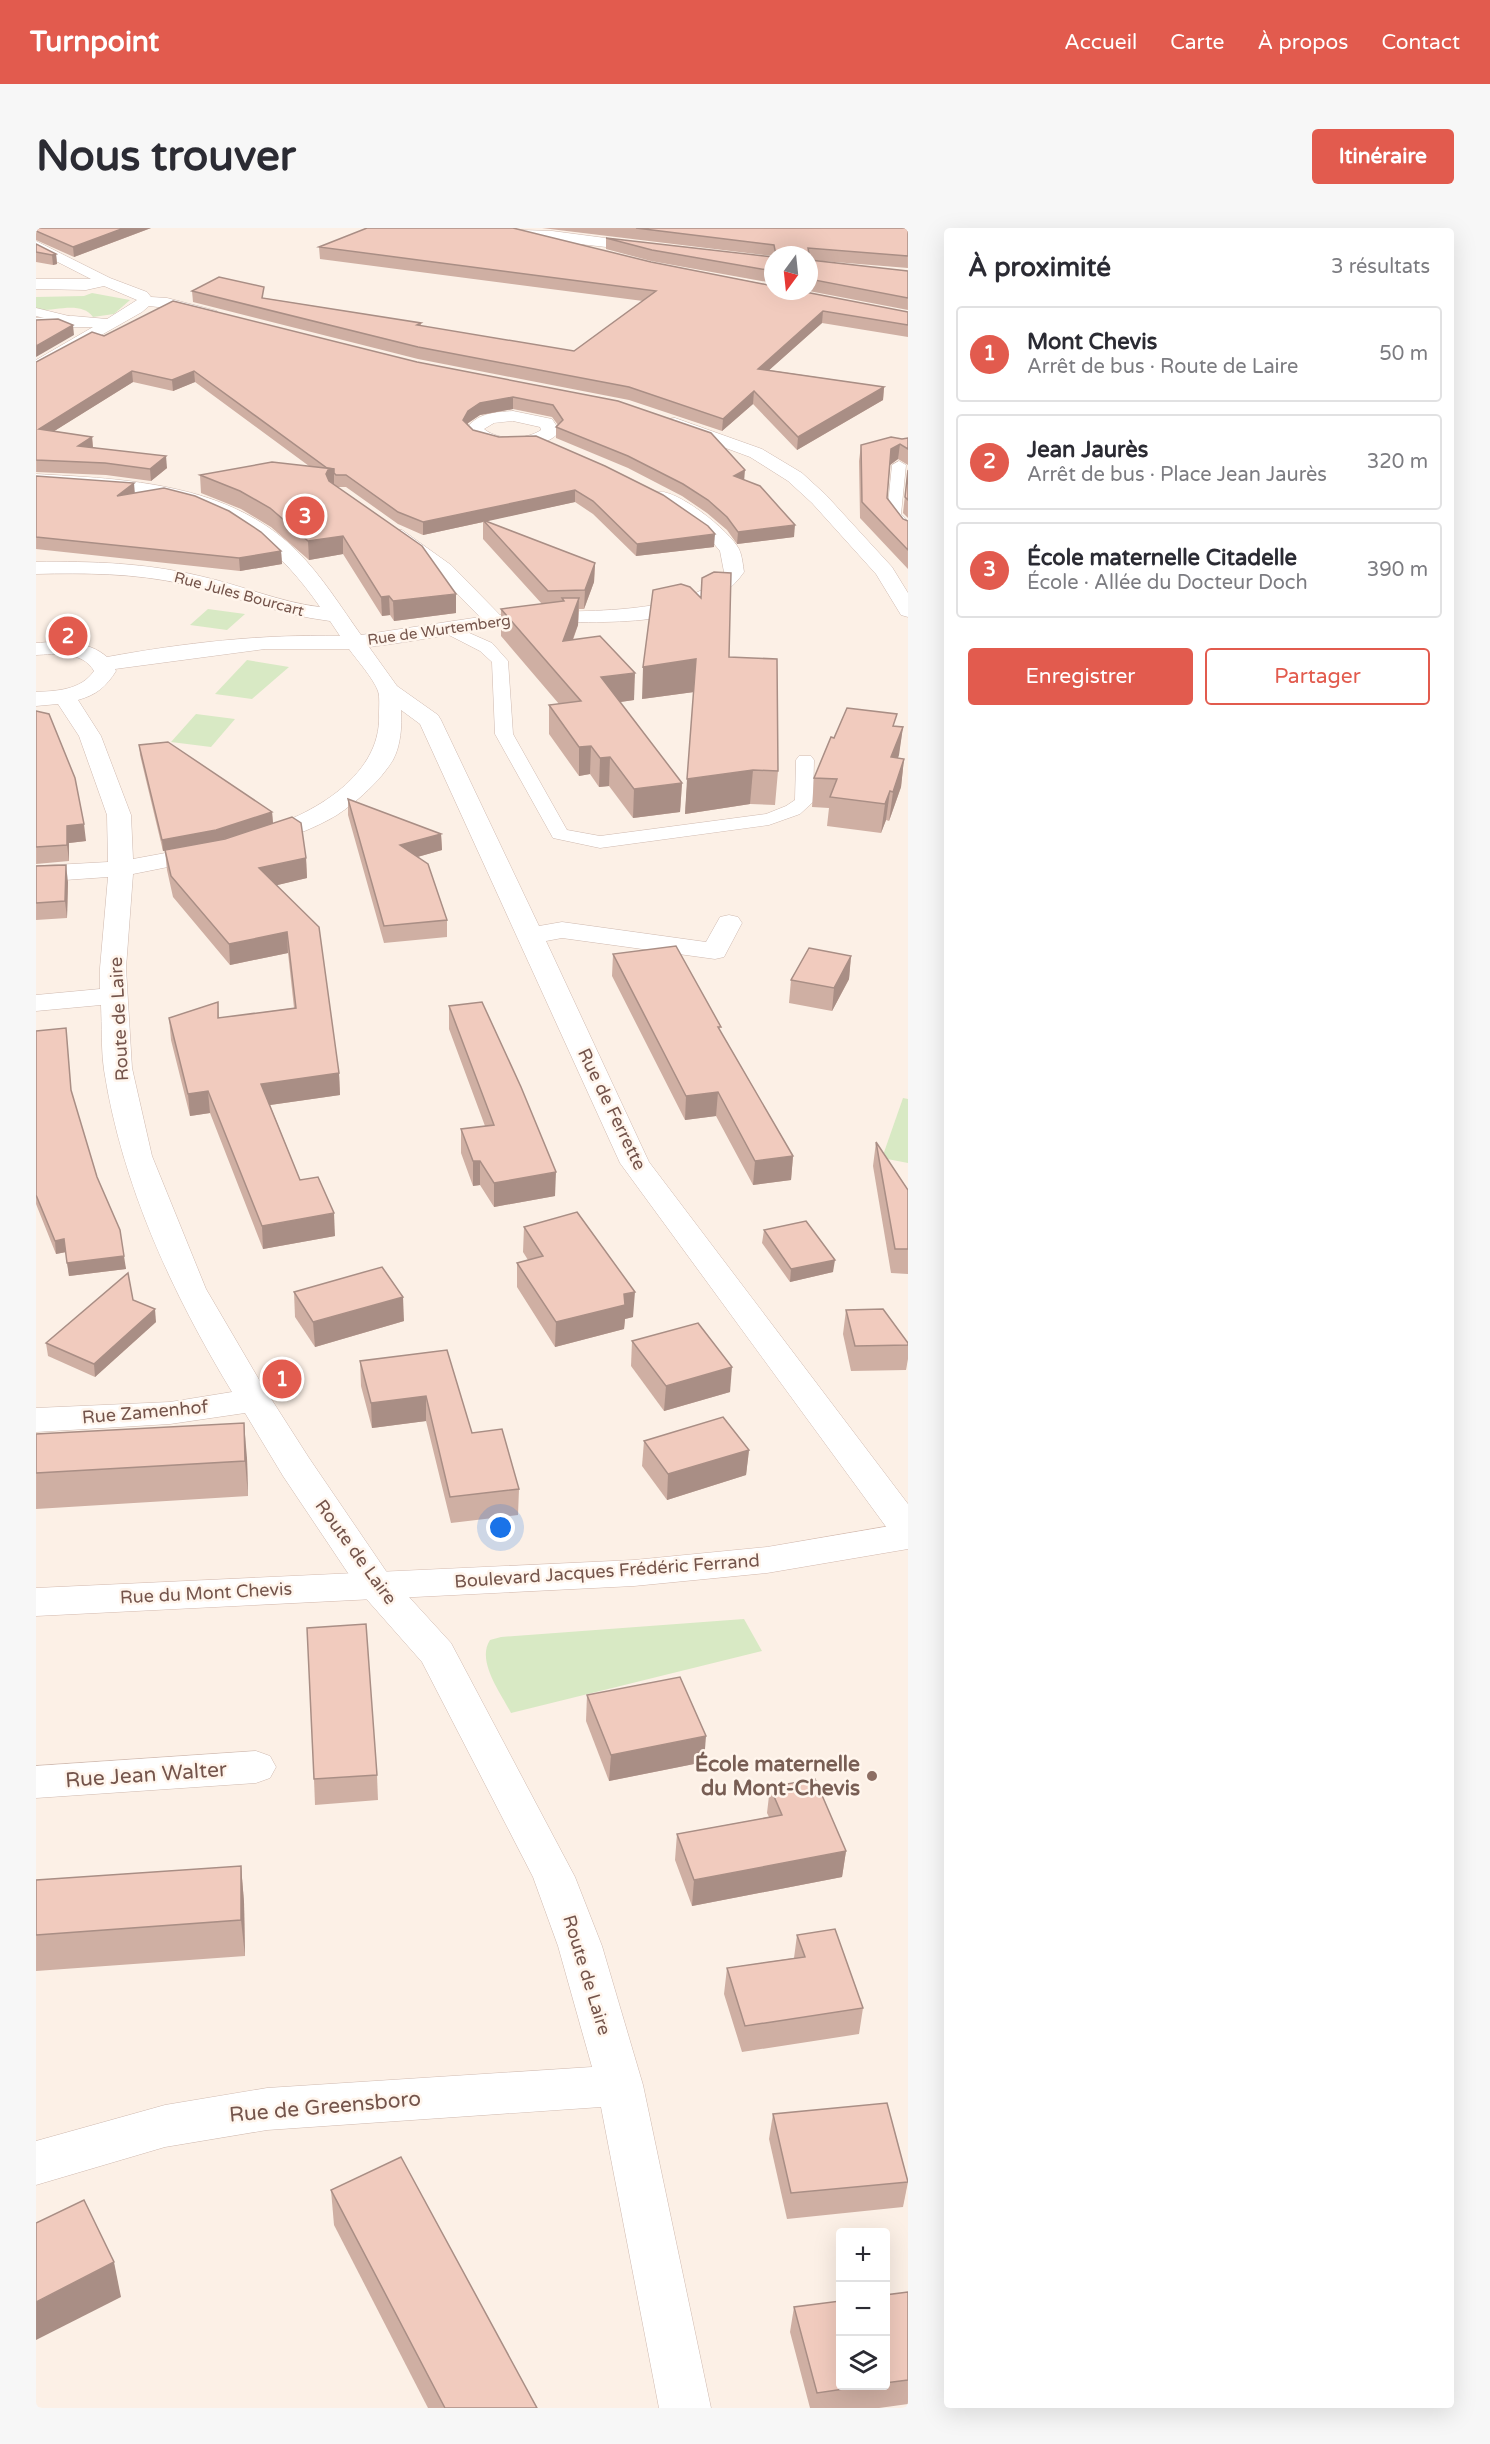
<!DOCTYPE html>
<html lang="fr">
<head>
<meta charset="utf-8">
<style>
  :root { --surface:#fff; --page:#f7f7f7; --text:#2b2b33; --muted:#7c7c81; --line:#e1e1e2; --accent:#e25b4e }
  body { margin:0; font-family:"Varela Round",sans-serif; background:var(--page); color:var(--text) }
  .controls { position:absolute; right:18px; bottom:18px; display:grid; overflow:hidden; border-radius:6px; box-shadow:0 6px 24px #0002 }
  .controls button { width:54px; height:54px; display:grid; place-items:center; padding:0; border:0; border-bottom:2px solid var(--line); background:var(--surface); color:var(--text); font:30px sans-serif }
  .compass { position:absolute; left:728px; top:18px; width:54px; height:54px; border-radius:50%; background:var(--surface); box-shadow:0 6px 24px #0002; rotate:195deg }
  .you { position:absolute; left:465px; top:1300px; width:21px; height:21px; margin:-15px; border:4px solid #fff; border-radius:50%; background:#1a73e8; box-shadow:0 0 0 9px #1a73e833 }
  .badge { display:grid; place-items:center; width:39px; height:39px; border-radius:50%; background:var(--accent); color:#fff; font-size:20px; font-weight:700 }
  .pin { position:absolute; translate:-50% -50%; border:3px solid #fff; box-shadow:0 2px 6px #0006 }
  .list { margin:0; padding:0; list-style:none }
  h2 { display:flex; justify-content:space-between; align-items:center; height:78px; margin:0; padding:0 24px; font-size:26px }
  h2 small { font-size:20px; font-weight:400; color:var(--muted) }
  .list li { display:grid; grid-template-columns:39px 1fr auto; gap:18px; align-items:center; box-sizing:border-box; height:96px; margin:0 12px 12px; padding:0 12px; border:2px solid var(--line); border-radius:6px }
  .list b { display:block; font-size:22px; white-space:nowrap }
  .list p { margin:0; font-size:20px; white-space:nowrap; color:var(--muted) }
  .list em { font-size:20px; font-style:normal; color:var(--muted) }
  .actions { display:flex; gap:12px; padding:18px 24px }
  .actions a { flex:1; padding:14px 0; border:2px solid var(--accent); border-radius:6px; text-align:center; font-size:21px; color:var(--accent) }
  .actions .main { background:var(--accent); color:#fff }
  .icon { flex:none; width:33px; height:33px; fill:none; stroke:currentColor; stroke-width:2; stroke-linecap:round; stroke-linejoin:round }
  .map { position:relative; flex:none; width:872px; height:2180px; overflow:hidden; border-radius:6px }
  header { display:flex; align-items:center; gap:36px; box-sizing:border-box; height:84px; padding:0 30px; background:var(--accent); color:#fff }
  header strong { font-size:28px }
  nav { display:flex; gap:33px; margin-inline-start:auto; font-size:21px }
  .intro { display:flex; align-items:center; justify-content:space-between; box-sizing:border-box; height:144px; padding:0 36px }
  h1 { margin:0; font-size:42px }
  .button { padding:15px 27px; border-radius:6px; background:var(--accent); color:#fff; font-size:21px; font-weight:700 }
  main { display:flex; gap:36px; padding:0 36px }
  aside { flex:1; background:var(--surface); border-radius:6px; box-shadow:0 6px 24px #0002 }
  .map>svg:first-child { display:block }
  .green { fill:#d8e9c4 }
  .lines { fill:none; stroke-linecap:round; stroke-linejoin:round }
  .lane-casing { stroke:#cfb9af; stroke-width:1 }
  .street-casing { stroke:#cfb9af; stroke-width:1 }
  .secondary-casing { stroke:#d2b8ad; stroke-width:1 }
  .lane { fill:#fff; fill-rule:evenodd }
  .street { fill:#fff; fill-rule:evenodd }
  .secondary { fill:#fff; fill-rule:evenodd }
  .wall { fill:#cfafa3 }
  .shaded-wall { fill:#a98e85 }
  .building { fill:#f1cbbe; stroke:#a98e85; stroke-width:1.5 }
  .education-dot { fill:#8d6e63; stroke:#fff5ec; stroke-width:2 }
  .labels { text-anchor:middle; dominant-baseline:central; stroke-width:5; stroke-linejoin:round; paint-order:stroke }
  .far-street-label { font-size:15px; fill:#74544b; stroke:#fff5ec }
  .street-label { font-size:18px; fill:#74544b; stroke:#fff5ec }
  .near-education-label { font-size:21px; font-weight:bold; fill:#785e54; stroke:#fff5ec; text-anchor:end }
  .near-street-label { font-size:21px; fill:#74544b; stroke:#fff5ec }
</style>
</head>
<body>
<header>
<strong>Turnpoint</strong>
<nav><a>Accueil</a><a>Carte</a><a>À propos</a><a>Contact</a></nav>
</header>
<div class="intro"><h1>Nous trouver</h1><a class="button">Itinéraire</a></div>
<main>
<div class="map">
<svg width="872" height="2180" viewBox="0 0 872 2180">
  <rect width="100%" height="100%" fill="#fcf0e6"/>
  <!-- green -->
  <g class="green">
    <path d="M56,65L94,72L78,86L57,89C45,72 17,84 0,82V69L48,68Z"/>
    <polygon points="172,381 209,386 191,402 154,397"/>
    <polygon points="211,432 253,439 216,471 179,466"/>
    <polygon points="160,486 199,491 175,519 135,514"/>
    <polygon points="867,870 872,871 872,935 846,930"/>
    <path d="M708,1391L726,1423L475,1485C465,1465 440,1433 454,1412L465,1409Z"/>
  </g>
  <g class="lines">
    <!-- lane casing -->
    <g class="lane-casing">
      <g id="lane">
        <polygon points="0,80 41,90 43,93 37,97 0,88"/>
        <polygon points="863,233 870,237 865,286 872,293 872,308 867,306 851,286 856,237"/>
        <polygon points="413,396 456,415 472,433 477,506 531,602 564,608 730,586 750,578 759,572 760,532 763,528 775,528 778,532 777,574 764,586 733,597 564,620 517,610 459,506 456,434 444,423 407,404 405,401 407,398"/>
      </g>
    </g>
    <!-- street casing -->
    <g class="street-casing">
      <g id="street">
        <polygon points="486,2 516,3 615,16 622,20 615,24 481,9 479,6"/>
        <polygon points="0,13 74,50 111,64 115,69 131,70 181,83 183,86 175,91 131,80 113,78 106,84 0,144 0,132 57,99 0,100 0,90 37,88 71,91 101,72 68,58 50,62 0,61 0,51 55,51 0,23"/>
        <path d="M477,183L516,191L524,203C507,226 446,225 429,202C441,185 458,184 477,183ZM477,193L504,199L505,202C490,212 463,213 448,201L458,195Z"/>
        <polygon points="639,190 726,221 766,245 790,267 856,339 872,365 872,389 865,387 840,346 776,275 752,253 714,229 633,199 630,195 633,191"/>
        <path d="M0,246C91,251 193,255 261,323C286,348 305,379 325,407L444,389L401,345L352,310L349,306L352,302H366L415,337L464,387C525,379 648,394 688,344L684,323L669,305L620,272L618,268L620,264C639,259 694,303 703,321C706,327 707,337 708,344C664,408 556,390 488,396C436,401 385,413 333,419L361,458L402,487L405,492L503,698L526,694L670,714L684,689L693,687L702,689L706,695L688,729L679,731L526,710L510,713L613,934L872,1276V1315L859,1311L584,935L384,496L365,482C366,498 365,517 357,532C345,552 321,574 301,587C283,598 235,620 214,615L211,610L214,605C269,591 346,551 343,486C343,479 344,469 342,463C337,450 321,432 313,421H229L79,441L80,443C70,459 60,467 42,472L65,508L95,587L97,631L173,617L182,619L185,624L182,629L97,646L90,740L96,840L116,928L170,1061L225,1155L273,1230L352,1346L415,1415L539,1649L566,1718L607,1857L675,2180H623L565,1879L231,1902L129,1919L0,1957V1913L129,1877L231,1860L556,1839L522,1718L497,1649L386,1434L326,1366L247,1248L209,1185L134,1196L0,1204V1180L134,1174L196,1164C136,1065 86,957 68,842C65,821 66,799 65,777L0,783V767L64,761V740L72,649L0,654V638L72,634L71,587L43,508L22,476L0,478V464C21,463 45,462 58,443C47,423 19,426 0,427V415C23,413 52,412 71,429C148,415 225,406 304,408L294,393C243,387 196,367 147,356C99,345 49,345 0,346V334C56,333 110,335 164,348C205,357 243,374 284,379C207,267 125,264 0,258Z"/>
        <polygon points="220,1523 234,1528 240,1539 234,1550 220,1555 0,1570 0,1538"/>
      </g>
    </g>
    <!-- secondary casing -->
    <g class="secondary-casing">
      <polygon id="secondary" points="872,1295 872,1321 731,1345 598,1358 0,1388 0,1360 598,1332 731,1319"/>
    </g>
    <!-- lane -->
    <use href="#lane" class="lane"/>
    <!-- street -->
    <use href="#street" class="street"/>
    <!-- secondary -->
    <use href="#secondary" class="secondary"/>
  </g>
  <!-- wall -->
  <g class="wall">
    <polygon points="0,0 115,0 38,29 0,12"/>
    <polygon points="506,0 872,0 872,40 774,32 872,43 872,82 773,63 773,27 737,28"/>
    <polygon points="570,10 737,29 737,55 615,33 570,21"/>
    <polygon points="0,16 20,26 21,36 17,37 0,34"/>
    <polygon points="283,19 615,34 872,84 872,109 786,95 733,142 848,159 847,172 761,222 717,176 686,203 593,172 382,131 157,74 156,63 228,70 385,95 385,98 538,123 607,73 284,31"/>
    <polygon points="68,108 381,134 582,173 708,252 758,309 701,316 691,302 671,285 646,268 592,240 520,210 520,199 522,197 516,189 477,181 444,187 431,196 437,202 678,319 600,328 557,286 539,274 449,293 559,335 558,354 548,381 543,381 542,397 537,412 598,472 584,474 646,555 644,584 597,590 573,558 563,559 554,546 543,548 513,506 513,477 523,476 465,408 465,381 506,376 447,311 447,294 387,307 362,296 310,259 301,259 420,385 358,393 354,387 346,388 307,326 273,332 235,299 205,281 165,265 164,247 273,238 159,154 137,163 97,154 18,203 56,209 57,219 131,240 115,253 70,247 0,244 0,134"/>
    <polygon points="872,210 872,237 862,231 854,237 851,270 867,291 872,293 872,341 824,290 823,233 825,217"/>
    <polygon points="872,240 872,290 867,285"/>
    <polygon points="0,248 99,265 245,323 246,336 204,343 0,321"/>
    <polygon points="693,429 742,543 739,577 714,576 649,586 658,464 606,471"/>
    <polygon points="0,483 50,613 33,615 33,633 0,636"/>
    <polygon points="859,498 867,499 862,530 868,531 865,559 853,593 850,592 845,605 791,598 793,580 776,579 778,550"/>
    <polygon points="103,517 236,584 237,595 270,630 271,650 241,657 303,845 304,867 234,877 264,952 299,1008 227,1021 174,885 154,888 135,812 133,790 182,774 183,790 258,780 252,725 194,737 137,669 131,642 129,623 127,623 104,527"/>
    <polygon points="312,571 405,606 406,622 381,629 411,692 411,709 348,715 312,587"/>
    <polygon points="0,638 32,654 31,690 0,692"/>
    <polygon points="577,726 685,804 757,928 755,952 717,957 680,888 649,892 576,748"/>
    <polygon points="815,728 813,751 796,783 753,775 755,752"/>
    <polygon points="413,778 519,968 458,979 444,957 437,958 425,925 425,901 449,898 413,801"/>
    <polygon points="0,803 31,812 35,865 90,1041 33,1048 30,1024 20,1026 0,976"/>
    <polygon points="840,914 872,962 872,1046 855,1045 837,938"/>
    <polygon points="488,999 597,1089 589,1091 588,1101 519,1119 481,1059 481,1035 492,1032 487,1024"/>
    <polygon points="728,1002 797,1044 754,1054 726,1015"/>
    <polygon points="258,1064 368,1093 279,1119 259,1089"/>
    <polygon points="97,1072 120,1094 59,1149 12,1128 10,1115"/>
    <polygon points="810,1082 872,1115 872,1131 870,1142 815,1143 807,1106"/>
    <polygon points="596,1113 694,1164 628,1183 595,1138"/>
    <polygon points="411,1122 436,1205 483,1261 482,1287 415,1295 390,1193 336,1200 325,1158 324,1133"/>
    <polygon points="0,1206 211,1230 212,1268 0,1281"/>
    <polygon points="608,1213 713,1222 710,1247 631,1272 606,1238"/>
    <polygon points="551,1467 668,1534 573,1553 550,1493"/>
    <polygon points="341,1547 342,1572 279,1577 278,1551"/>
    <polygon points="734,1559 810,1623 806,1649 656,1678 639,1632 641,1606 733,1589 731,1585"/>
    <polygon points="205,1638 208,1674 209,1728 0,1743 0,1652"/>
    <polygon points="761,1707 827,1780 823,1806 706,1824 688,1766 691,1740 758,1730"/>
    <polygon points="737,1886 872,1954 867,1979 751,1991 733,1911"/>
    <polygon points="295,1962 501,2180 392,2180 298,1997"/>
    <polygon points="872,2064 872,2176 843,2180 774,2180 754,2104 758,2079 804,2157 849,2157 849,2067"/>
  </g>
  <!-- shaded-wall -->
  <g class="shaded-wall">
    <polygon points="88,0 115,0 38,29 37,19"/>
    <polygon points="20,26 21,36 17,37 16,27"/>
    <polygon points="787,83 786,95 721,153 722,141"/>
    <polygon points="37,97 38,107 0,129 0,118"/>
    <polygon points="96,143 97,154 4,212 3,201"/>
    <polygon points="158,143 159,154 137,163 136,152"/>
    <polygon points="848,159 847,172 761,222 762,209"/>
    <polygon points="718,163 717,176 686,203 687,191"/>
    <polygon points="477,169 477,181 444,187 432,195 427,204 427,192 432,183 444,175"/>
    <polygon points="56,209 57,221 42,218"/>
    <polygon points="864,216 862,231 854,237 855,221"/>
    <polygon points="130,228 131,240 115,253 114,241"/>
    <polygon points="298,241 298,259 293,260 290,246 292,242"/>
    <polygon points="709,242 708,254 698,248"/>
    <polygon points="98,255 99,267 81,268"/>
    <polygon points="539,262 539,274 448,294 447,292 447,294 387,307 387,294"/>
    <polygon points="759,297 758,309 701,316 702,304"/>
    <polygon points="679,306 678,319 600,328 601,316"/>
    <polygon points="307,308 307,326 273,332 272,313"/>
    <polygon points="245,323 246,336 204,343 203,330"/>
    <polygon points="559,335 558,354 548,381 549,362"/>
    <polygon points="420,366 420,385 358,393 357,373"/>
    <polygon points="353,368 354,387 346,388 345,369"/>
    <polygon points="543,370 542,397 526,440 527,413"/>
    <polygon points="660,431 658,464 606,471 607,439"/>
    <polygon points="599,445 598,472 564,477 565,449"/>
    <polygon points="867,499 863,527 851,558 855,529"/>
    <polygon points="555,518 554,546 543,548 543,519"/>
    <polygon points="574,529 573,558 563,559 564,530"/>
    <polygon points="868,531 865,559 853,593 857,564"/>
    <polygon points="717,542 714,576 649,586 651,551"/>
    <polygon points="646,555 644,584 597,590 598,561"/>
    <polygon points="854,563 850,592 845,605 849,576"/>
    <polygon points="236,584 237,596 181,613 127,623 126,612"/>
    <polygon points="48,596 50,613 33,615 33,633 31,617 31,598"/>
    <polygon points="405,606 406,622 364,634 364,617"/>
    <polygon points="270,630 271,650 225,661 223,640"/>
    <polygon points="30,637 32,654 31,690 29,673"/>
    <polygon points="251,704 252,725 194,737 193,716"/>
    <polygon points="815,728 813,751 796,783 798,760"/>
    <polygon points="303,845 304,867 227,878 225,856"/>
    <polygon points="172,863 174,885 154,888 152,866"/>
    <polygon points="682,864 680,888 649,892 650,868"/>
    <polygon points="757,928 755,952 717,957 719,933"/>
    <polygon points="437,933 444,933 444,957 437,958"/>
    <polygon points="520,944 519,968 458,979 458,955"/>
    <polygon points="298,985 299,1008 227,1021 226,998"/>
    <polygon points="28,1011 30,1024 20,1026 19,1013"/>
    <polygon points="88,1028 90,1041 33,1048 31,1035"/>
    <polygon points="799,1032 797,1044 754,1054 755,1041"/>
    <polygon points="599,1064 597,1089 589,1091 588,1101 519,1119 520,1094 588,1066"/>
    <polygon points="367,1069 368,1093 279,1119 277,1094"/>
    <polygon points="119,1081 120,1094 59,1149 58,1136"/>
    <polygon points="696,1139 694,1164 628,1183 630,1158"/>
    <polygon points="390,1168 390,1193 336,1200 335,1175"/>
    <polygon points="208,1195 211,1230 212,1268 209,1233"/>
    <polygon points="713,1222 710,1247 631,1272 632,1246"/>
    <polygon points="670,1508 668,1534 573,1553 575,1527"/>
    <polygon points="810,1623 806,1649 656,1678 658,1652"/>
    <polygon points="205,1638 208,1674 209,1728 205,1692"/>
    <polygon points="78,2034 85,2069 0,2112 0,2074"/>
  </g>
  <!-- building -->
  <g class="building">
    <polygon points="0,0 88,0 37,19 0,3"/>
    <polygon points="331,0 477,0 615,34 737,58 737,63 764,63 872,84 872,97 787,83 722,141 848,159 762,209 718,163 687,191 593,159 382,119 156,63 183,49 228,59 226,70 385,95 381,97 538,123 620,63 283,19"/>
    <polygon points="600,0 872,0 872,28 772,20 774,32 872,43 872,70 773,51 773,27 740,27 738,17"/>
    <polygon points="570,10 737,29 737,43 616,22"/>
    <polygon points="0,16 20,26 16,27 0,24"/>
    <polygon points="137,73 381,134 582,173 675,205 709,242 698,248 724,258 759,297 702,304 691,289 672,272 647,256 592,228 520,199 527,192 517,177 477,169 444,175 432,183 427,192 437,202 463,209 500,208 569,238 627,267 672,298 679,306 601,316 557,273 539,262 387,294 362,284 310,247 300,247 298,245 298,241 291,240 158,143 136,152 96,143 3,201 56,209 42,218 130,228 114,241 69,235 0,232 0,134 56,104 68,108"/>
    <polygon points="22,91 37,97 0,118 0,92"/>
    <polygon points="855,209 866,211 872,210 872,221 864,216 855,221 851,270 867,291 872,293 872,322 826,274 825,217"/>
    <polygon points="236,234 298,241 292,242 290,246 293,253 386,318 420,366 357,373 353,368 345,369 307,308 272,313 234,280 204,263 164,247"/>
    <polygon points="872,242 872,272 869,269"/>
    <polygon points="0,248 98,255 81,268 128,260 159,268 193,283 225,304 245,323 203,330 0,309"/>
    <polygon points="447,292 559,335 549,362 512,363"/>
    <polygon points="678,344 695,345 693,429 741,431 742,543 717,542 651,551 660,431 607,439 617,362 645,356 654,359 665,370 666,350"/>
    <polygon points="526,370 543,370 527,413 564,408 599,445 565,449 646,555 598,561 574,529 564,530 555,518 543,519 513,477 545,473 465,381 528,373"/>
    <polygon points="811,480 861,486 857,498 867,499 855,529 868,531 857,564 854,563 849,576 794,569 801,551 778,550 795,509 798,510"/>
    <polygon points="0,483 13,486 39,550 48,596 31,598 31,617 0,619"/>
    <polygon points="132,514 236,584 180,602 126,612 103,517"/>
    <polygon points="312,571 405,606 364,617 392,636 411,692 348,698"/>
    <polygon points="256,589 265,595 270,630 223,640 283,699 303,845 225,856 264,952 282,949 298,985 226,998 172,863 152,866 133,790 182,774 182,790 260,780 251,704 193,716 135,648 129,622 189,611"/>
    <polygon points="30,637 29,673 0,675 0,638"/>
    <polygon points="640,718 685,799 682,799 757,928 719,933 682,864 650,868 577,726"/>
    <polygon points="773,720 815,728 798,760 755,752"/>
    <polygon points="446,774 485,859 520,944 458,955 444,933 437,933 425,901 458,897 413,778"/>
    <polygon points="30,800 35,862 61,949 84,1002 88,1028 31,1035 28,1011 19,1013 0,967 0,803"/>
    <polygon points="840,914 872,962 872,1021 859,1021"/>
    <polygon points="541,984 599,1064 588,1066 589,1077 520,1094 481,1035 507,1028 488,999"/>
    <polygon points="770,993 799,1032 755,1041 728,1002"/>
    <polygon points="346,1039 367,1069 277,1094 258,1064"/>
    <polygon points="92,1045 97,1072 119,1081 58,1136 10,1115"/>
    <polygon points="847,1081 872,1115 872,1117 819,1118 810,1082"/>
    <polygon points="662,1095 696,1139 630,1158 596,1113"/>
    <polygon points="411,1122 436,1205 466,1201 483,1261 414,1269 390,1168 335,1175 324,1133"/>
    <polygon points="687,1189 713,1222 632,1246 608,1213"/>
    <polygon points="208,1195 209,1233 0,1245 0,1206"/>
    <polygon points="330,1396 341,1547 278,1551 271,1400"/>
    <polygon points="644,1449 670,1508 575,1527 551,1467"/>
    <polygon points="779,1551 810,1623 658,1652 641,1606 746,1587 734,1559"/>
    <polygon points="205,1638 205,1692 0,1707 0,1652"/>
    <polygon points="799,1701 827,1780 709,1798 691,1740 769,1729 761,1707"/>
    <polygon points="851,1875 872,1954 755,1965 737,1886"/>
    <polygon points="365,1929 501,2180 409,2180 295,1962"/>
    <polygon points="48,1972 78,2034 0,2074 0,1995"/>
    <polygon points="872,2064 872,2152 849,2155 849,2067"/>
    <polygon points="804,2073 804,2157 835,2157 781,2165 758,2079"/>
  </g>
  <!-- markers -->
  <circle class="education-dot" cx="836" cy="1548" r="6"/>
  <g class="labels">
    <!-- far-street labels -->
    <g class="far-street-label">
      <text transform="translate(203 366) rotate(15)">Rue Jules Bourcart</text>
      <text transform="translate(403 402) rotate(-8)">Rue de Wurtemberg</text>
    </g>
    <!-- street labels -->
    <g class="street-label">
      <text transform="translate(83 791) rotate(-93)">Route de Laire</text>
      <text transform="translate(576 881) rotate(64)">Rue de Ferrette</text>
      <text transform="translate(109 1184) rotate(-5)">Rue Zamenhof</text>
      <text transform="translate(320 1324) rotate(54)">Route de Laire</text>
      <text transform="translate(571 1343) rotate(-4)">Boulevard Jacques Frédéric Ferrand</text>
      <text transform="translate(170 1365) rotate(-3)">Rue du Mont Chevis</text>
      <text transform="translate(551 1747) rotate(73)">Route de Laire</text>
    </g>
    <!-- near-education labels -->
    <g class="near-education-label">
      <text x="824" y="1536">École maternelle<tspan x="824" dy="24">du Mont-Chevis</tspan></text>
    </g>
    <!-- near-street labels -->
    <g class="near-street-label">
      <text transform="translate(110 1547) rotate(-4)">Rue Jean Walter</text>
      <text transform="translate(289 1879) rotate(-5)">Rue de Greensboro</text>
    </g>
  </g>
</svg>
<div class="controls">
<button>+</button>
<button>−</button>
<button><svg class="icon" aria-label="layers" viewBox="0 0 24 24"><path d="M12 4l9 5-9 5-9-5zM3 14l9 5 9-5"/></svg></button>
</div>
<svg class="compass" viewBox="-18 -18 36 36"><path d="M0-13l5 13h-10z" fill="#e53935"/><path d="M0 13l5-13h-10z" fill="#7c7c81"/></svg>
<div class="you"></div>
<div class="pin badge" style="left:246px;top:1151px">1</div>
<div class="pin badge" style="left:32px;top:408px">2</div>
<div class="pin badge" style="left:269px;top:288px">3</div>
</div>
<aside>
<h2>À proximité<small>3 résultats</small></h2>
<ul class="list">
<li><span class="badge">1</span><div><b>Mont Chevis</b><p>Arrêt de bus · Route de Laire</p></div><em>50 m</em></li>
<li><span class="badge">2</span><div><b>Jean Jaurès</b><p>Arrêt de bus · Place Jean Jaurès</p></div><em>320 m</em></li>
<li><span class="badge">3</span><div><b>École maternelle Citadelle</b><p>École · Allée du Docteur Doch</p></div><em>390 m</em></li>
</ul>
<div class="actions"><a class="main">Enregistrer</a><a>Partager</a></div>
</aside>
</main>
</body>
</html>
